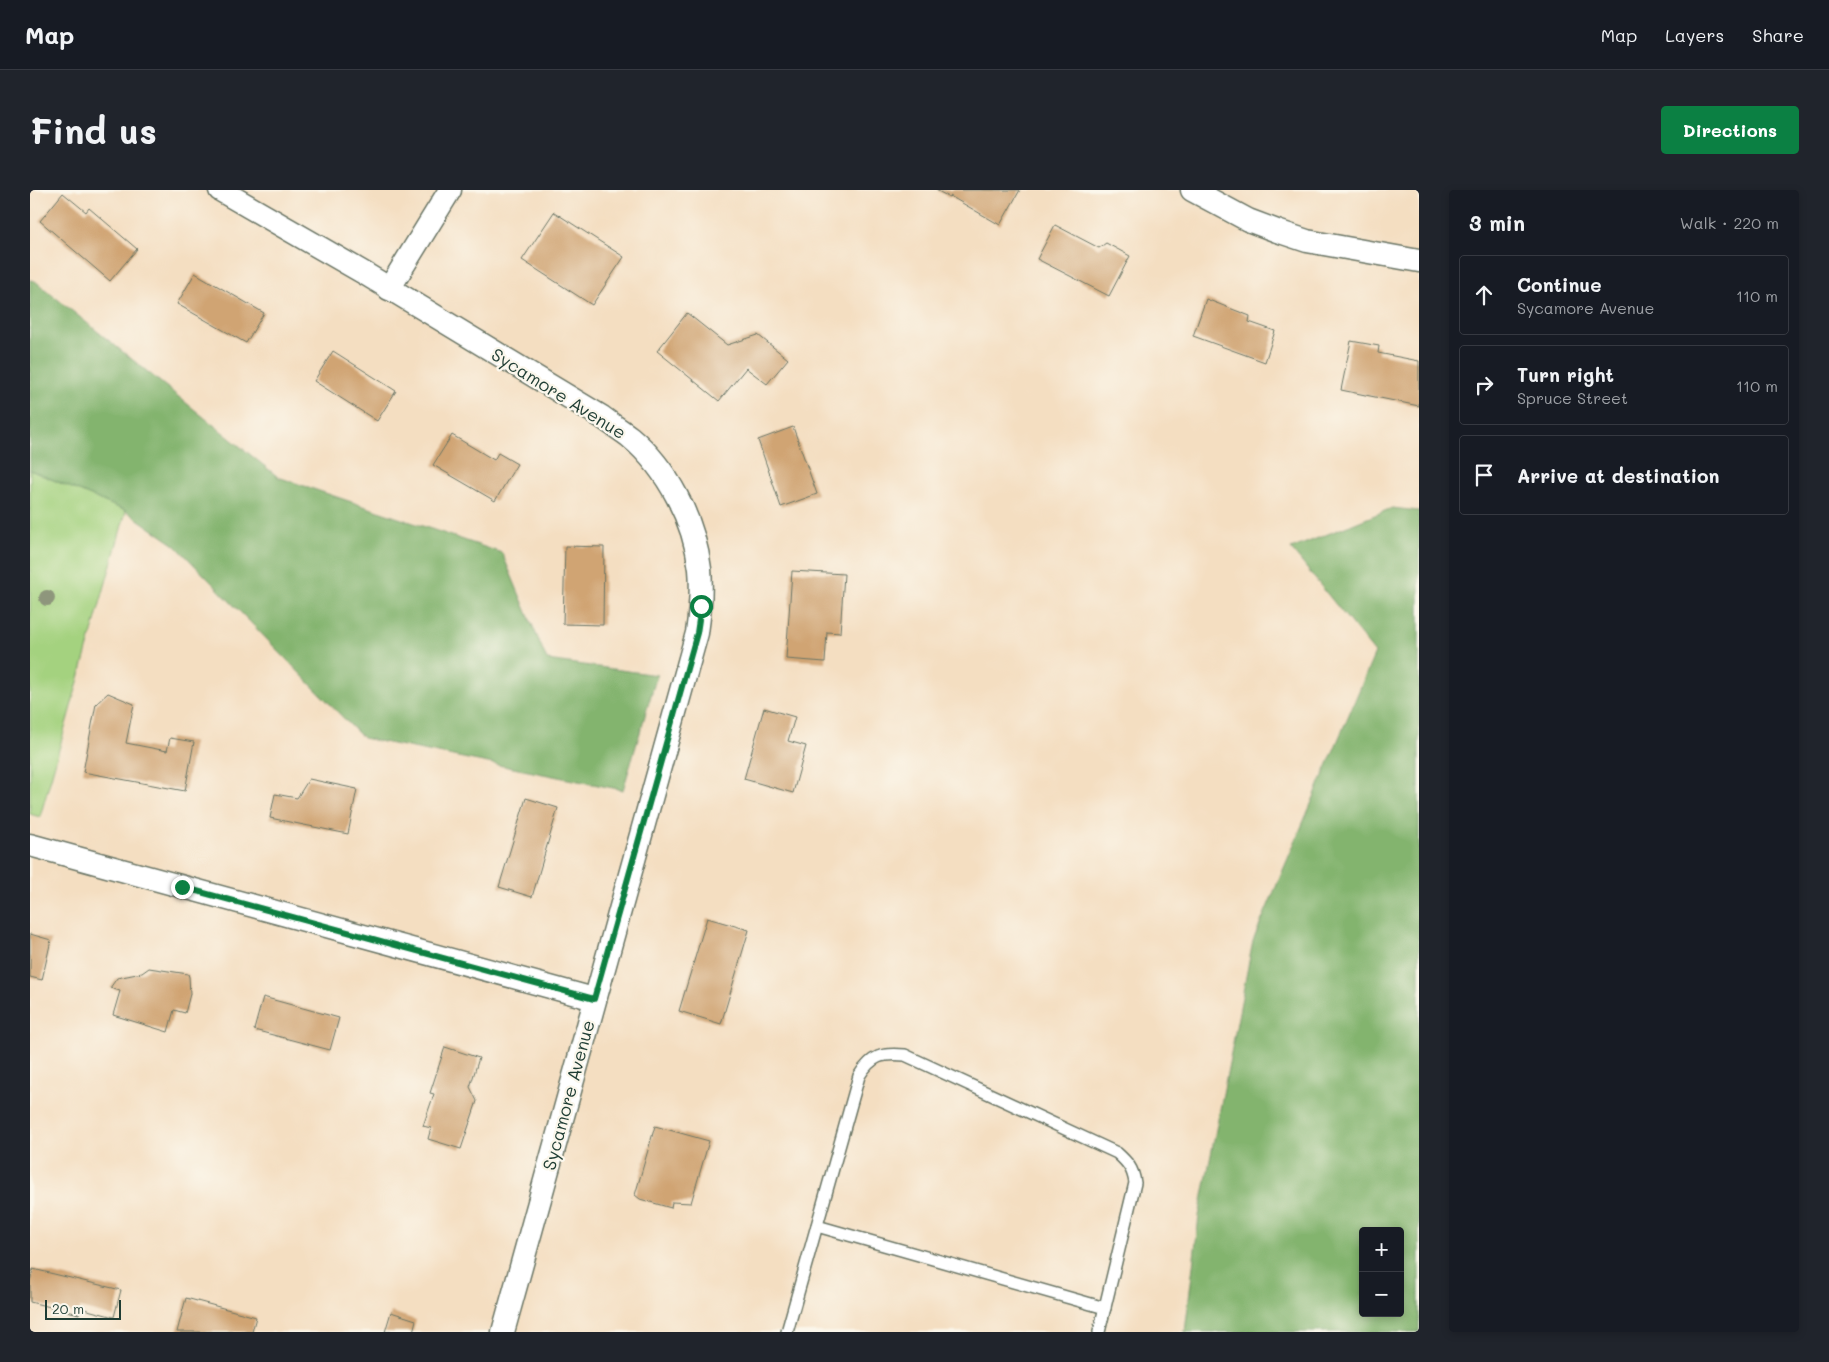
<!DOCTYPE html>
<html lang="en">
<head>
<meta charset="utf-8">
<style>
  :root { --surface:#171b24; --page:#20242c; --text:#f1f3f6; --muted:#9ea1a6; --line:#363941; --accent:#0b8043 }
  body { margin:0; font-family:Mali,sans-serif; background:var(--page); color:var(--text) }
  .controls { position:absolute; right:15px; bottom:15px; display:grid; overflow:hidden; border-radius:5px; box-shadow:0 2px 8px #0003 }
  .controls button { width:45px; height:45px; display:grid; place-items:center; padding:0; border:0; border-bottom:1px solid var(--line); background:var(--surface); color:var(--text); font:25px sans-serif }
  .scale { position:absolute; left:15px; bottom:12px; width:76px; box-sizing:border-box; padding-left:5px; border:2px solid #1f3d34; border-top:0; font-size:14px; line-height:18px; white-space:nowrap; color:#1f3d34; -webkit-text-stroke:4px #fbf7ec; paint-order:stroke }
  .stop { position:absolute; width:15px; height:15px; margin:-11px; border:4px solid #0b8043; border-radius:50%; background:#fff }
  .stop.end { background:#0b8043; border-color:#fff; box-shadow:0 1px 5px #0008 }
  .list { margin:0; padding:0; list-style:none }
  h2 { display:flex; justify-content:space-between; align-items:center; height:65px; margin:0; padding:0 20px; font-size:21px }
  h2 small { font-size:16px; font-weight:400; color:var(--muted) }
  .list li { display:grid; grid-template-columns:32px 1fr auto; gap:15px; align-items:center; box-sizing:border-box; height:80px; margin:0 10px 10px; padding:0 10px; border:1px solid var(--line); border-radius:5px }
  .list b { display:block; font-size:19px; white-space:nowrap }
  .list p { margin:0; font-size:16px; white-space:nowrap; color:var(--muted) }
  .list em { font-size:16px; font-style:normal; color:var(--muted) }
  .icon { flex:none; width:28px; height:28px; fill:none; stroke:currentColor; stroke-width:2; stroke-linecap:round; stroke-linejoin:round }
  .map { position:relative; flex:none; width:1389px; height:1142px; overflow:hidden; border-radius:5px }
  header { display:flex; align-items:center; gap:30px; box-sizing:border-box; height:70px; padding:0 25px; background:var(--surface); border-bottom:1px solid var(--line) }
  header strong { font-size:24px }
  nav { display:flex; gap:28px; margin-inline-start:auto; font-size:18px }
  .intro { display:flex; align-items:center; justify-content:space-between; box-sizing:border-box; height:120px; padding:0 30px }
  h1 { margin:0; font-size:35px }
  .button { padding:12px 22px; border-radius:5px; background:var(--accent); color:#fff; font-size:18px; font-weight:700 }
  main { display:flex; gap:30px; padding:0 30px }
  aside { flex:1; background:var(--surface); border-radius:5px; box-shadow:0 2px 8px #0003 }
  .map>svg:first-child { display:block }
  .green { fill:#a4d27f; stroke:#62885a }
  .forest { fill:#83b46e; stroke:#517851; fill-rule:evenodd }
  .building { fill:#d0a473 }
  .lines { fill:none; stroke-linecap:round; stroke-linejoin:round }
  .lane-casing { stroke:#6a7565; stroke-width:14 }
  .street-casing { stroke:#6a7565; stroke-width:25 }
  .lane { stroke:#fff; stroke-width:11 }
  .street { stroke:#fff; stroke-width:22 }
  .tree { fill:#8e967c }
  .route { stroke:#0b8043; stroke-width:6 }
  .labels { text-anchor:middle; dominant-baseline:central; stroke-width:4.5; stroke-linejoin:round; paint-order:stroke }
  .street-label { font-size:18px; fill:#1f3d34; stroke:#fbf7ec }
</style>
</head>
<body>
<header>
<strong>Map</strong>
<nav><a>Map</a><a>Layers</a><a>Share</a></nav>
</header>
<div class="intro"><h1>Find us</h1><a class="button">Directions</a></div>
<main>
<div class="map">
<svg width="1389" height="1142" viewBox="0 0 1389 1142">
  <rect width="100%" height="100%" fill="#fbf7ec"/>
  <filter id="ink" filterUnits="userSpaceOnUse"><feTurbulence type="fractalNoise" baseFrequency=".02" numOctaves="2"/><feDisplacementMap in="SourceGraphic" scale="10" xChannelSelector="R" yChannelSelector="G"/><feConvolveMatrix kernelMatrix="1 2 1 2 8 2 1 2 1" color-interpolation-filters="sRGB"/></filter>
  <filter id="wash" filterUnits="userSpaceOnUse"><feTurbulence type="fractalNoise" baseFrequency=".0096" numOctaves="4" result="noise"/><feDisplacementMap in="SourceGraphic" scale="20" xChannelSelector="R" yChannelSelector="G"/><feGaussianBlur stdDeviation="1.12" result="paint"/><feColorMatrix in="noise" values="0 0 0 0 0 0 0 0 0 0 0 0 0 0 0 0 0 1.4 0 .05"/><feComposite in="paint" operator="in"/></filter>
  <g filter="url(#wash)">
    <rect width="100%" height="100%" fill="#f4dec1"/>
    <!-- green -->
    <polygon class="green" points="0,280 96,321 10,627 0,624"/>
    <!-- forest -->
    <g class="forest">
      <polygon points="0,90 5,91 248,287 472,363 517,470 627,485 593,600 333,548 145,355 96,321 0,280"/>
      <path d="M1362,318L1389,321V1142H1155L1169,1026L1223,751L1345,463L1261,359ZM1333,1041H1370V1123H1333Z"/>
    </g>
    <g id="blocks">
      <!-- building -->
      <g class="building">
        <polygon points="906,0 990,0 970,35 920,6 919,7"/>
        <polygon points="33,3 56,22 59,18 107,59 80,91 10,31"/>
        <polygon points="524,22 594,67 562,115 492,70"/>
        <polygon points="1025,35 1069,58 1076,53 1100,66 1079,106 1007,69"/>
        <polygon points="165,83 234,123 216,153 147,114"/>
        <polygon points="1176,109 1220,126 1219,132 1245,141 1235,172 1163,146"/>
        <polygon points="657,123 697,155 728,145 758,169 737,194 716,178 689,211 627,161"/>
        <polygon points="1321,151 1349,156 1348,163 1389,171 1389,216 1311,200"/>
        <polygon points="303,161 366,201 347,231 284,191"/>
        <polygon points="763,237 787,304 751,317 728,250"/>
        <polygon points="422,245 464,270 468,263 487,274 465,311 403,275"/>
        <polygon points="535,356 574,357 573,435 533,434"/>
        <polygon points="762,381 814,384 810,443 797,442 795,472 756,469"/>
        <polygon points="78,503 104,514 96,553 137,561 140,548 164,552 155,601 53,582 66,514"/>
        <polygon points="734,518 765,527 758,551 776,556 763,603 714,589"/>
        <polygon points="279,589 327,599 318,644 240,628 245,604 267,608"/>
        <polygon points="496,608 528,618 502,707 469,697"/>
        <polygon points="677,728 719,740 691,834 649,821"/>
        <polygon points="0,744 21,750 12,790 0,787"/>
        <polygon points="119,778 158,784 159,787 160,804 155,823 144,820 138,842 83,825 90,801 80,798 87,788 112,783"/>
        <polygon points="233,807 309,828 300,860 224,840"/>
        <polygon points="415,857 449,868 440,897 447,911 431,959 398,949 401,938 393,936 404,904 400,903"/>
        <polygon points="625,936 679,951 661,1013 642,1012 641,1018 610,1009 605,1005"/>
        <polygon points="3,1079 91,1100 84,1127 50,1118 49,1124 0,1112 0,1092"/>
        <polygon points="156,1108 226,1127 222,1142 147,1142"/>
        <polygon points="361,1122 386,1130 383,1142 355,1142"/>
      </g>
    </g>
  </g>
  <g filter="url(#ink)">
    <use href="#blocks" fill-opacity="0" stroke="#6a7565" stroke-width="1"/>
    <g class="lines">
      <!-- lane casing -->
      <g class="lane-casing">
        <g id="lane">
          <polyline points="787,1036 1075,1118"/>
          <path d="M757,1142L829,886C842,865 852,863 875,865L1087,963C1097,972 1103,978 1105,993L1069,1142"/>
        </g>
      </g>
      <!-- street casing -->
      <g class="street-casing">
        <g id="street">
          <path d="M190,0L334,83L572,227C581,234 591,240 600,247C638,279 664,330 670,379C672,400 670,422 667,443L473,1142"/>
          <polyline points="1162,0 1218,30 1247,41 1277,51 1389,71"/>
          <polyline points="359,99 420,0"/>
          <polyline points="0,655 564,809"/>
        </g>
      </g>
      <!-- lane -->
      <use href="#lane" class="lane"/>
      <!-- street -->
      <use href="#street" class="street"/>
    </g>
    <!-- trees -->
    <circle class="tree" cx="17" cy="408" r="8"/>
  </g>
  <g class="lines" filter="url(#ink)">
    <!-- route -->
    <polyline class="route" points="152,697 564,809 667,443 671,416"/>
  </g>
  <g class="labels">
    <!-- street labels -->
    <g class="street-label">
      <text transform="translate(529 203) rotate(32)">Sycamore Avenue</text>
      <text transform="translate(538 905) rotate(-75)">Sycamore Avenue</text>
    </g>
  </g>
</svg>
<div class="controls">
<button>+</button>
<button>−</button>
</div>
<div class="scale">20 m</div>
<div class="stop" style="left:671px;top:416px"></div>
<div class="stop end" style="left:152px;top:697px"></div>
</div>
<aside>
<h2>3 min<small>Walk · 220 m</small></h2>
<ul class="list">
<li><svg class="icon" aria-label="ahead" viewBox="0 0 24 24"><path d="M12 20V5M6 11l6-6 6 6"/></svg><div><b>Continue</b><p>Sycamore Avenue</p></div><em>110 m</em></li>
<li><svg class="icon" aria-label="right" viewBox="0 0 24 24"><path d="M7 20v-9h11M14 6l5 5-5 5"/></svg><div><b>Turn right</b><p>Spruce Street</p></div><em>110 m</em></li>
<li><svg class="icon" aria-label="arrive" viewBox="0 0 24 24"><path d="M6 21V4h12l-3 4 3 4H6"/></svg><div><b>Arrive at destination</b></div></li>
</ul>
</aside>
</main>
</body>
</html>
